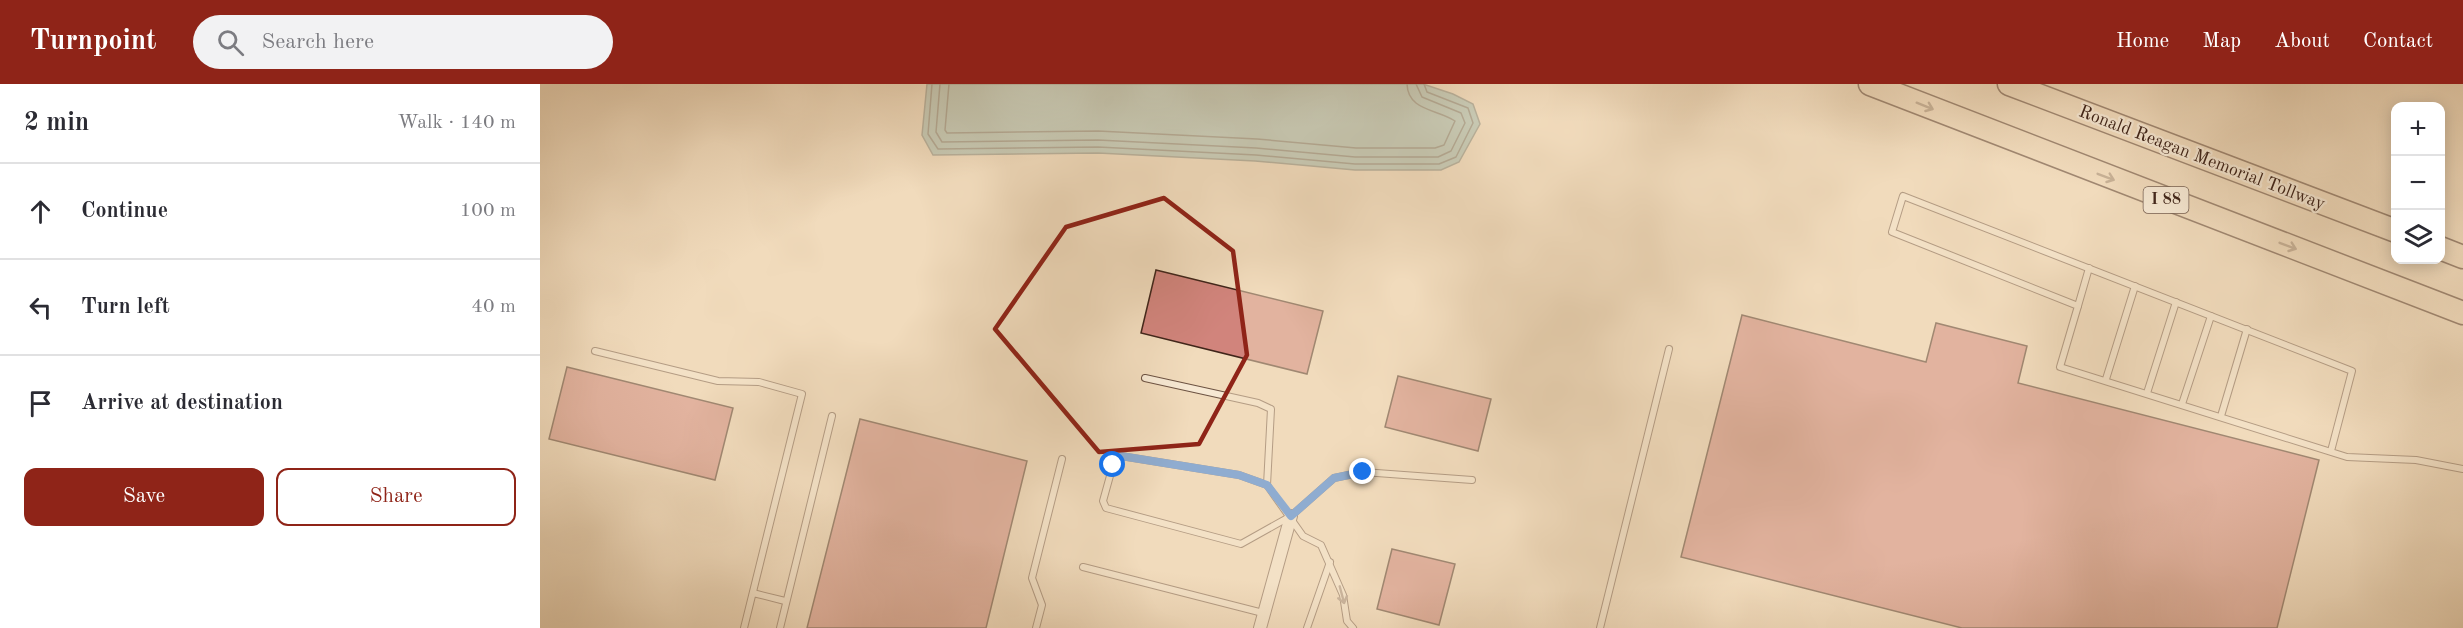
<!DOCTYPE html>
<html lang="en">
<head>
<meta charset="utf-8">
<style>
  :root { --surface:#fff; --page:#f2f2f3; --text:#2b2b33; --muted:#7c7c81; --line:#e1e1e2; --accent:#8f2418 }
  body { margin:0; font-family:"Old Standard TT",serif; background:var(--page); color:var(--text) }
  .controls { position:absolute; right:18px; top:18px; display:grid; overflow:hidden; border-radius:12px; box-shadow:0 3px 15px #0003 }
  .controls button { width:54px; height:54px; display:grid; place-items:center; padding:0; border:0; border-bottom:2px solid var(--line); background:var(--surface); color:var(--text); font:30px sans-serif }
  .stop { position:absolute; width:18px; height:18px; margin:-14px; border:4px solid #1a73e8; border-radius:50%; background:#fff }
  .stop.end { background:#1a73e8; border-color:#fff; box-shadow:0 2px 6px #0008 }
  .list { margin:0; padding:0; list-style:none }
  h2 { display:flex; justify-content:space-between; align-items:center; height:78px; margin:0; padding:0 24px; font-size:26px }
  h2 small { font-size:20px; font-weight:400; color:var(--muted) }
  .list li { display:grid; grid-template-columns:39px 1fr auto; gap:18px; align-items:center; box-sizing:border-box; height:96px; padding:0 24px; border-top:2px solid var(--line) }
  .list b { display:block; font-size:22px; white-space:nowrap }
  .list em { font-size:20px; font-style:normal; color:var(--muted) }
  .actions { display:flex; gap:12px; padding:18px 24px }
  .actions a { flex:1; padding:14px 0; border:2px solid var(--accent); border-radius:12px; text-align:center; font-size:21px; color:var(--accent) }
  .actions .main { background:var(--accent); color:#fff }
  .icon { flex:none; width:33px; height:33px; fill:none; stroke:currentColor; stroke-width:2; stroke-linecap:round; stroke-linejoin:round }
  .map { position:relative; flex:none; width:1923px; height:544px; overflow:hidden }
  header { display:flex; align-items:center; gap:36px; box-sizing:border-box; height:84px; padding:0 30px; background:var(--accent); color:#fff }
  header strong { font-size:28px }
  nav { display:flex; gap:33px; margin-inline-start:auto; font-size:21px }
  .search { width:420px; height:54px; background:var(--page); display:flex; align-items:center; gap:15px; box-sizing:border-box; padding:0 21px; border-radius:33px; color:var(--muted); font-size:22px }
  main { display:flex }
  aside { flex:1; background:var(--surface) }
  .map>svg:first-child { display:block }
  .water { fill:#9bbbb1; stroke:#777f75; stroke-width:1.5 }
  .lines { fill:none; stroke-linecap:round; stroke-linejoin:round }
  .shore { stroke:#6e7066; stroke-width:1.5 }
  .building { fill:#d1847c; stroke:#40251a; stroke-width:1.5 }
  .lane-casing { stroke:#6c5242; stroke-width:8 }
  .street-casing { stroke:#6c5242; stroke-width:14 }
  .highway-casing { stroke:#40251a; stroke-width:25 }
  .lane { stroke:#f6e8d3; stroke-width:6 }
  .street { stroke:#f6e8d3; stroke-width:12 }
  .highway { stroke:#f1dbbc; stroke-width:22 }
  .oneway { stroke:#98806b }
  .oneway2 { stroke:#9b8676 }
  .route { stroke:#1a73e8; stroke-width:8 }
  .marked { fill:none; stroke:#8f2418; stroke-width:4.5; stroke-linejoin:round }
  .labels { text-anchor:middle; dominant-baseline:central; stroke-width:4.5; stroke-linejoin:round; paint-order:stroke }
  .shield { fill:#f6e8d3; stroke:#776052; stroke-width:1.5 }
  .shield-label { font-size:16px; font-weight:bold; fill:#40251a }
  .street-label { font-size:18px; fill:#40251a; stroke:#f6e8d3 }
</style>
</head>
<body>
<header>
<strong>Turnpoint</strong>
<div class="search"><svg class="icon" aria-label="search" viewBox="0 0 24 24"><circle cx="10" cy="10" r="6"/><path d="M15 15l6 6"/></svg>Search here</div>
<nav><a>Home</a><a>Map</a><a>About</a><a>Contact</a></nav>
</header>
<main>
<aside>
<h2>2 min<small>Walk · 140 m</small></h2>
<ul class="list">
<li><svg class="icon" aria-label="ahead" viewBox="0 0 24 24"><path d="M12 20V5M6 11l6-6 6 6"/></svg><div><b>Continue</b></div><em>100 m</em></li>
<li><svg class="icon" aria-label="left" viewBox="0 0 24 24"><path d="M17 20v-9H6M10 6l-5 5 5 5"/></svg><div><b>Turn left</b></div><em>40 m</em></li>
<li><svg class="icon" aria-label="arrive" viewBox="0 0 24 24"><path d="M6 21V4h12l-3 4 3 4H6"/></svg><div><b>Arrive at destination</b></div></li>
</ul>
<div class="actions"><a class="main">Save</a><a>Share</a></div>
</aside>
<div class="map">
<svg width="1923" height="544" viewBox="0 0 1923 544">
  <rect width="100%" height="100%" fill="#f1dbbc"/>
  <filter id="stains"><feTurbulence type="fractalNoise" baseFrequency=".00333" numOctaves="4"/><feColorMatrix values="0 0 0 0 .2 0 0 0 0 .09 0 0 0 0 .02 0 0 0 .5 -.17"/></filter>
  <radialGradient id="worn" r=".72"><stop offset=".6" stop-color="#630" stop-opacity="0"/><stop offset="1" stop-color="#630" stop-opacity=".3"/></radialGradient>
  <!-- water -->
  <polygon class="water" points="387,0 883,0 913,10 933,20 940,40 919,78 901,86 815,86 715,77 558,69 393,71 382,51"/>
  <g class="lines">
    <!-- shore -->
    <g class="shore">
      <polyline points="392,0 388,50 398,65 558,63 716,71 815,80 899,80 916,73 933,39 928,24 887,8 884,0"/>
      <polyline points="400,0 396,48 402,58 558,56 716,64 815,73 898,73 911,67 925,39 921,29 882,13 876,0"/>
      <path d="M409,0L405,46L407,49L558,47L717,55L816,64H895L904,61L915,37C897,25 868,27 867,0"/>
    </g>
  </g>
  <!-- building -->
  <g class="building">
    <polygon points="616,186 783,227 767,290 601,249"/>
    <polygon points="1202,231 1386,278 1396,239 1487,262 1478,299 1779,376 1737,544 1422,544 1141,473"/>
    <polygon points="27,283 193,324 175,396 9,355"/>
    <polygon points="858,292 951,315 938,367 845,343"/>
    <polygon points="320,335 487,377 446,544 267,544"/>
    <polygon points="852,465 915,480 899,541 837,525"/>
  </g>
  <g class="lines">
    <!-- lane casing -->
    <g class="lane-casing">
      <g id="lane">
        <polyline points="1538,222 1549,184"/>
        <polyline points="55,267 178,297 219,298 262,310 204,544"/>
        <polyline points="605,294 718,319 731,325 727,401"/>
        <polyline points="1566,295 1595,202"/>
        <polyline points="1607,309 1636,218"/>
        <polyline points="1642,320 1671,232"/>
        <polyline points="1681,332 1707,245"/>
        <polyline points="1791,367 1812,287 1363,112 1352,148 1538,222 1520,283 1807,373 1876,376 1923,385"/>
        <polyline points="543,483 723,529"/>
        <polyline points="213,509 245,517"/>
        <polyline points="240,544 292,332"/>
        <polyline points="496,544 502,521 492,494 522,375"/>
        <polyline points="767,544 790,478"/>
        <polyline points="813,544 807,537 803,511 781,461 763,452 727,401 699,391 581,372 573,381 563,417 566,424 701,460 751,432 794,394 823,388 932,396"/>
        <polyline points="1060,544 1129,265"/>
      </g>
    </g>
    <!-- street casing -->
    <g class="street-casing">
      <polyline id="street" points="720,544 751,432"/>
    </g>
    <!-- highway casing -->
    <g class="highway-casing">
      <g id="highway">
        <polyline points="1330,0 1923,229"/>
        <polyline points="1469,0 1856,147"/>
        <polyline points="1900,164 1923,173"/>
      </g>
    </g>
    <!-- lane -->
    <use href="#lane" class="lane"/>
    <!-- street -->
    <use href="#street" class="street"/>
    <!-- highway -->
    <use href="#highway" class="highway"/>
  </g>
  <!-- one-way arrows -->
  <defs><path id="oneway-shaft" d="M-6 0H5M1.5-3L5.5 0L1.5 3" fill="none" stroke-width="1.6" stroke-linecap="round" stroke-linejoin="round" transform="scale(1.5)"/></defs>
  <g class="oneway">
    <use href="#oneway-shaft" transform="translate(1385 22) rotate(22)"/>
    <use href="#oneway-shaft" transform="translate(1566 93) rotate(21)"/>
    <use href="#oneway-shaft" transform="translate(1748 162) rotate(21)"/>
  </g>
  <use class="oneway2" href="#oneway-shaft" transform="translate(802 511) rotate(75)"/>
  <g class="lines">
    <!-- route -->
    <polyline class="route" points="573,381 581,372 699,391 727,401 751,432 794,394 823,388"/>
  </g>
  <!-- marked area -->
  <path d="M0 0H1923V544H0ZM624,114L693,167L707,271L659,360L559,368L455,245L526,143Z" fill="#f1dbbc" fill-opacity=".55" fill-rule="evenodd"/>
  <path class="marked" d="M624,114L693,167L707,271L659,360L559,368L455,245L526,143Z"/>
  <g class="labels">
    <!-- shield labels -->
    <rect class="shield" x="1603.5" y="103" width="45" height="26" rx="4.5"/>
    <g class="shield-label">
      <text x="1626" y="116">I 88</text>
    </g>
    <!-- street labels -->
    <g class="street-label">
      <text transform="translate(1662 74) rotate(21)">Ronald Reagan Memorial Tollway</text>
    </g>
  </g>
  <rect width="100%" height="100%" filter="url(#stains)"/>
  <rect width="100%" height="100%" fill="url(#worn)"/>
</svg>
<div class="controls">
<button>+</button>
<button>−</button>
<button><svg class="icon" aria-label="layers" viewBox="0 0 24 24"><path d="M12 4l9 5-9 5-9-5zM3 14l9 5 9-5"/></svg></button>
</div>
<div class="stop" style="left:573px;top:381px"></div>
<div class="stop end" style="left:823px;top:388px"></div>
</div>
</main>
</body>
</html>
